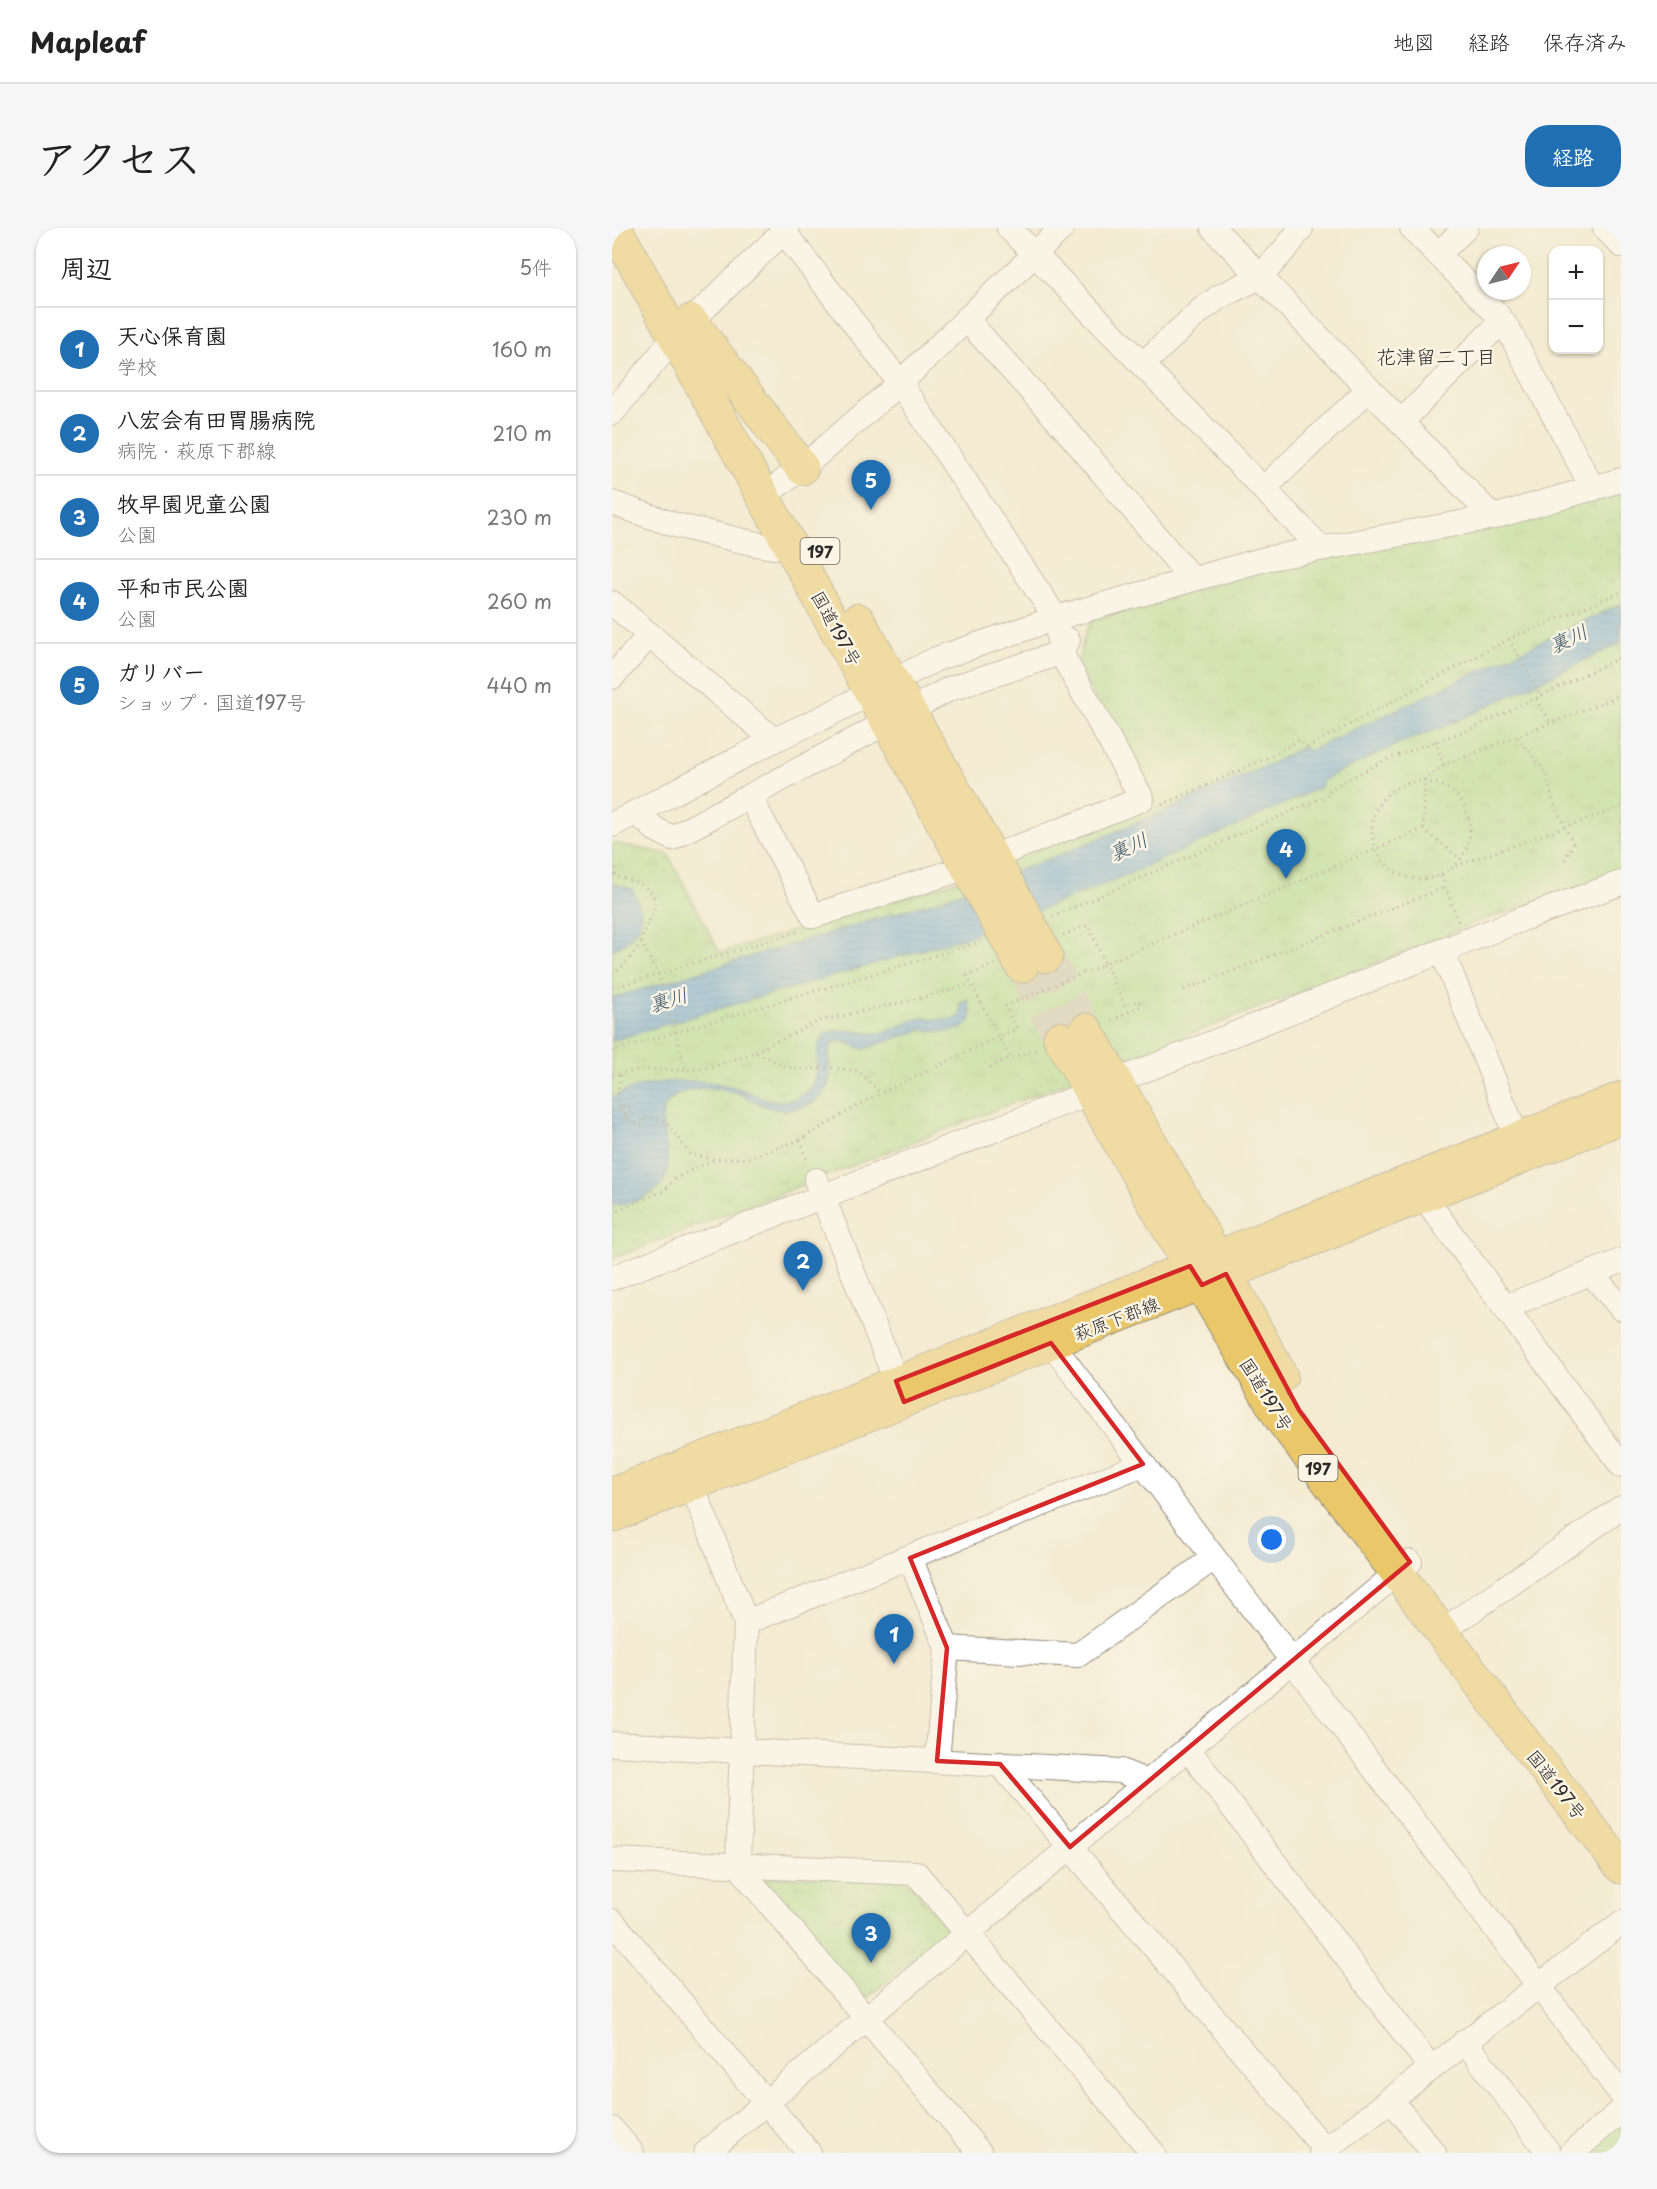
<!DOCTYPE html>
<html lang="ja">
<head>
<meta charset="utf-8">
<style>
  :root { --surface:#fff; --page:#f6f6f6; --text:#222; --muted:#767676; --line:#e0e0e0; --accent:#1f6fb2 }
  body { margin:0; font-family:"Playpen Sans","Klee One",sans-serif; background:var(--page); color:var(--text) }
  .controls { position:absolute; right:18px; top:18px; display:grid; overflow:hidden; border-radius:12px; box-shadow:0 2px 4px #0004 }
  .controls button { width:54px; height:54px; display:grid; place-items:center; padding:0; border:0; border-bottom:2px solid var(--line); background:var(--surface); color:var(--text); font:30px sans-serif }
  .compass { position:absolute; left:865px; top:18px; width:54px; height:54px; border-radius:50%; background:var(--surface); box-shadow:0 2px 4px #0004; rotate:55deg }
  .you { position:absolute; left:660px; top:1312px; width:21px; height:21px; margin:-15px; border:4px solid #fff; border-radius:50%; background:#1a73e8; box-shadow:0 0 0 9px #1a73e833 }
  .badge { display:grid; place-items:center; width:39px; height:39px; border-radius:50%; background:var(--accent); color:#fff; font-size:20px; font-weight:700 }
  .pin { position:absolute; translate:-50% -50px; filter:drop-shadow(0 2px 3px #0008) }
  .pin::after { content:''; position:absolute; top:32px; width:21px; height:18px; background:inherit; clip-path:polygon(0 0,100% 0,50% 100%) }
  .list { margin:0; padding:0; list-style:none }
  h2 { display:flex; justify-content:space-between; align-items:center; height:78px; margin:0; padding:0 24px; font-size:26px }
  h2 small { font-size:20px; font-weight:400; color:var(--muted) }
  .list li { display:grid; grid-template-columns:39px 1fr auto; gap:18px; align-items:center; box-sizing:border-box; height:84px; padding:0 24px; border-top:2px solid var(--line) }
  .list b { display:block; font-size:22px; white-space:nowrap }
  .list p { margin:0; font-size:20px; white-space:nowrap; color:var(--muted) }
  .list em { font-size:20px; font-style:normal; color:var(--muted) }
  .map { position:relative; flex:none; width:1009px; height:1925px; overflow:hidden; border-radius:24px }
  header { display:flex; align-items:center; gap:36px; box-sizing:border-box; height:84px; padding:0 30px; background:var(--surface); border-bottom:2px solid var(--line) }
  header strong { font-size:28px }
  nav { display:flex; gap:33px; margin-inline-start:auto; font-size:21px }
  .intro { display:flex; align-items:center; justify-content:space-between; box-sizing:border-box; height:144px; padding:0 36px }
  h1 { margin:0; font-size:42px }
  .button { padding:15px 27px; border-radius:24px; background:var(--accent); color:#fff; font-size:21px; font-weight:700 }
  main { display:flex; gap:36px; padding:0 36px }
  aside { flex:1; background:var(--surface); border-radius:24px; box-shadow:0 2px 4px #0004 }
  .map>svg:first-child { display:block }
  .park { fill:url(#park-tufts); stroke:#6a835a; stroke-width:1.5 }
  .water { fill:url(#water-rules); stroke:#46667f; stroke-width:1.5 }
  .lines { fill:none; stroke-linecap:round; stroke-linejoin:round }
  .highway-tunnel { stroke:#ccc5b1; stroke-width:33; stroke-dasharray:33 16; stroke-linecap:butt }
  .minor-casing { stroke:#908b7e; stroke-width:26 }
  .major-casing { stroke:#908b7e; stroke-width:32 }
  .highway-casing { stroke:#908b7e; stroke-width:35 }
  .path { stroke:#908b7e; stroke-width:3; stroke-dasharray:1.5 4.5; stroke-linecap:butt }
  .minor { stroke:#fff; stroke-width:24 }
  .major { stroke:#eac769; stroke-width:30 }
  .highway { stroke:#eac769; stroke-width:33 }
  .path-bridge { stroke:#908b7e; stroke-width:3; stroke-dasharray:1.5 4.5; stroke-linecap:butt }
  .marked { fill:none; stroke:#d62828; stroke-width:4.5; stroke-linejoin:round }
  .labels { text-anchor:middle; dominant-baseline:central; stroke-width:5; stroke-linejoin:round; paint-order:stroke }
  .shield { fill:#fcf5e5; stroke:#6a6863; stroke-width:1.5 }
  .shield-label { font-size:16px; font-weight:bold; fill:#2b2b2b }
  .street-label { font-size:18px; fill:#2b2b2b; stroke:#fcf5e5 }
  .neighbourhood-label { font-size:20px; fill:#2b2b2b; stroke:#fcf5e5 }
  .water-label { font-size:20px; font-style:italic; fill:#405b6e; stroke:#fcf5e5 }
</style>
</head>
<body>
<header>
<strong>Mapleaf</strong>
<nav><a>地図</a><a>経路</a><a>保存済み</a></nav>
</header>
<div class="intro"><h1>アクセス</h1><a class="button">経路</a></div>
<main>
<aside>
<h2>周辺<small>5件</small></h2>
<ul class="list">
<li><span class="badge">1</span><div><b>天心保育園</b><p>学校</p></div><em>160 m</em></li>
<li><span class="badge">2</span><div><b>八宏会有田胃腸病院</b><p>病院 · 萩原下郡線</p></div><em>210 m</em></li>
<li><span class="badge">3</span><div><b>牧早園児童公園</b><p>公園</p></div><em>230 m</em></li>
<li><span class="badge">4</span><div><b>平和市民公園</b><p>公園</p></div><em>260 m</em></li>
<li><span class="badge">5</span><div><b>ガリバー</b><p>ショップ · 国道197号</p></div><em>440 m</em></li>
</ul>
</aside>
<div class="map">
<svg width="1009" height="1925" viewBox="0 0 1009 1925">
  <defs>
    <pattern id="park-tufts" width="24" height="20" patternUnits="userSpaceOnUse" patternTransform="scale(1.5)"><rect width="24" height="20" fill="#a9db89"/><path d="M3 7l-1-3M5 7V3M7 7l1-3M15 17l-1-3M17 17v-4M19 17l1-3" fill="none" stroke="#92bc76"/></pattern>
    <pattern id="water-rules" width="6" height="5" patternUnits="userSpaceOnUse" patternTransform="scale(1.5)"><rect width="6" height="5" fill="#60a2d3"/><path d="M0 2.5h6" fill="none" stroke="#4f84ab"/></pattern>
  </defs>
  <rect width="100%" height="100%" fill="#fcf5e5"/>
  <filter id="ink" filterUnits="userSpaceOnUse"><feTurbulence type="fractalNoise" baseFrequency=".0167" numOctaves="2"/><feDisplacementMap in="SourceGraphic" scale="12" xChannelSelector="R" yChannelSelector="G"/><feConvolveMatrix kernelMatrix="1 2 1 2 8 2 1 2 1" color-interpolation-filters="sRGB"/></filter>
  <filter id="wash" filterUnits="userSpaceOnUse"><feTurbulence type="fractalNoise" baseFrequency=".008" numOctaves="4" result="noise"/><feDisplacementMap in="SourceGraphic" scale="24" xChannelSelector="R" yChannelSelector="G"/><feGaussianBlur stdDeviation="1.35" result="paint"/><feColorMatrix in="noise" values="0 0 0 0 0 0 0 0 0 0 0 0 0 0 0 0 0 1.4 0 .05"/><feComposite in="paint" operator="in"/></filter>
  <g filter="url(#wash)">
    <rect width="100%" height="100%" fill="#f4ebd2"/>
    <!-- park -->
    <g class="park">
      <polygon points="1009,264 1009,647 862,695 814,716 607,795 0,1031 0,615 56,626 108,725 330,658 543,577 465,437 474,402 481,392 655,341 880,300"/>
      <polygon points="149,1649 293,1649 336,1701 256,1769 249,1768"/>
      <polygon points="1009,1893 1009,1925 969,1925"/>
    </g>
    <!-- water -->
    <g class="water">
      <path d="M1009,376V415L836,497L788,515L719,548L710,553V558C598,611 486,662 369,704C341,714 311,721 282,730C188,758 94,783 0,813V770L324,673L450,626L546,586L659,536L690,519L697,523Z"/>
      <path d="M0,655L20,661C37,693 29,703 2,722H0Z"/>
      <path d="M356,772C357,777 360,782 359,787C358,807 325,805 312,801L252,821L230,813H223L218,819C215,833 221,845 215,859C208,877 181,884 164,881C151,879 141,872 130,867C112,859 86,857 67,866C23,886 85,942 35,968C25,973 11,978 0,977V870C32,850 89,849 125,860C143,866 159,876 178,872C227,860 187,810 223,803C238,800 253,807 269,805C283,802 297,791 312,790C325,790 355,800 348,776Z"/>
    </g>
  </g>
  <g filter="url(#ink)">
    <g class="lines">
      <!-- highway-tunnel -->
      <g class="highway-tunnel">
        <polyline points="434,728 474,802"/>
        <polyline points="410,738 448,810"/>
      </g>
      <!-- minor casing -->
      <g class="minor-casing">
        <g id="minor">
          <polyline points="169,0 288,155 444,390 449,425 530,571 380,629"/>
          <polyline points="397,0 709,320"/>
          <polyline points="601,0 881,289"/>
          <polyline points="800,0 884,85 896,101 981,261"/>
          <polyline points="993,0 1009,17"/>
          <polyline points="826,26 854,0"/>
          <polyline points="354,91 456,204 580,351"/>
          <polyline points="530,137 588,83 607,69 648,49 676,18 689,0"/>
          <polyline points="0,185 64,108 175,0"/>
          <polyline points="789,194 890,93"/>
          <polyline points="651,261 757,161"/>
          <polyline points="152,267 190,240 288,155 450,0"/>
          <polyline points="0,275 63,297 144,316 161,319 178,316"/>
          <polyline points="0,375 162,512"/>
          <polyline points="0,449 38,407"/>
          <polyline points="138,569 201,688 356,639"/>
          <polyline points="24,584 43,601 60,610 337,461 449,425 456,412"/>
          <polyline points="0,597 162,512 208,491 324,431 444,390 653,331 881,289 1009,252"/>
          <polyline points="830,723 912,927"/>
          <polyline points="505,853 910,691 1009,655"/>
          <polyline points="204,952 291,1170"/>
          <polyline points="806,954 812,969 1009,1237"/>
          <polyline points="979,1045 1009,1080"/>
          <polyline points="0,1050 480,864"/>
          <polyline points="893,1079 1009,1033"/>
          <polyline points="439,1115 1009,1866"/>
          <polyline points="74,1242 134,1394 126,1636 135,1649 368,1925"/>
          <polyline points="298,1330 335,1420 325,1533"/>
          <polyline points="134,1394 531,1236"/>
          <polyline points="843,1394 1009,1280"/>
          <polyline points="335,1420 466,1427 602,1330"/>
          <polyline points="0,1516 509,1543 535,1554"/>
          <polyline points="576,1521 819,1840"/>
          <polyline points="388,1536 716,1925"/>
          <polyline points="0,1632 304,1645 541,1925"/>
          <polyline points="0,1693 197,1925"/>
          <polyline points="853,1813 937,1925"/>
          <polyline points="778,1871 822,1925"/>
          <polyline points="0,1901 20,1925"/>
          <polyline points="94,1925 798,1334"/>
          <polyline points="709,1925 1009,1695"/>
          <polyline points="960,1925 1009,1883"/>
        </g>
      </g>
      <!-- major casing -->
      <g class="major-casing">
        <g id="major">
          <polyline points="0,1265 1009,869"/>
          <polyline points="0,1289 1009,891"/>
        </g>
      </g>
      <!-- highway casing -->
      <g class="highway-casing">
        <g id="highway">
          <polyline points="3,0 410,738"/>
          <polyline points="79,93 190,240"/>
          <polyline points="246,392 416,693 434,728"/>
          <polyline points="474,802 614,1046 669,1148"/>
          <polyline points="448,810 578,1038 670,1192 913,1515 1009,1639"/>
        </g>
      </g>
      <!-- path -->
      <g class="path">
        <polyline points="897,411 929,469"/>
        <polyline points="924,471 939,495"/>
        <polyline points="906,509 934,546 942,576 961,615 952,634"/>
        <polyline points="823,513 832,537"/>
        <polyline points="811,552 832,537 1000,471 1009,465"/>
        <circle cx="809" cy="602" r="49"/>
        <polyline points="550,577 662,527 687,512 696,519 897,411 1009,364"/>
        <polyline points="811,601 849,631"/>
        <polyline points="811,601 813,555"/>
        <polyline points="844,638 1009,579"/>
        <path d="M0,647C16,651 49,658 42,681C39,692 31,701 30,712C30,719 44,740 48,750L74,842L101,839L143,824L175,839L185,841L220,840L246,843L268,865"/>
        <polyline points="3,647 6,636"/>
        <polyline points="829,647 847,696"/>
        <polyline points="440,689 716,567 718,561 775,531 861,500 1009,429"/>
        <polyline points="451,707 476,697 513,778 526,772 529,778 498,793"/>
        <polyline points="383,736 355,748 398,830"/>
        <polyline points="490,737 811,601"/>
        <polyline points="0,746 13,737 29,715"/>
        <polyline points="0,760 188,703"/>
        <polyline points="572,762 834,659"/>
        <polyline points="0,823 369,714"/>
        <polyline points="143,824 207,793 313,769 359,756"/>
        <polyline points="378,840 398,830 424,822"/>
        <polyline points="9,847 4,876 18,879 16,894 31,897 33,888 53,893 78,926 102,931 136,930 188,912 255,872 405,800 393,778"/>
        <polyline points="0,848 31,841 74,842"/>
        <polyline points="8,877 7,882 13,883 12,889 16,890"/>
        <polyline points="188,912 196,934"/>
        <polyline points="0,985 52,963 64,950 101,932"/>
      </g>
      <!-- minor -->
      <use href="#minor" class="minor"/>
      <!-- major -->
      <use href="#major" class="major"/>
      <!-- highway -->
      <use href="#highway" class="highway"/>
      <!-- path-bridge -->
      <polyline class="path-bridge" points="393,778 490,737"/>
    </g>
  </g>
  <!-- marked area -->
  <path d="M0 0H1009V1925H0ZM578,1038L590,1057L614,1046L687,1182L798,1334L458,1619L388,1536L325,1533L335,1420L298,1330L531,1236L439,1115L292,1174L284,1153Z" fill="#f4ebd2" fill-opacity=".55" fill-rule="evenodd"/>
  <path class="marked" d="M578,1038L590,1057L614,1046L687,1182L798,1334L458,1619L388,1536L325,1533L335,1420L298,1330L531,1236L439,1115L292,1174L284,1153Z"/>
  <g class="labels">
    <!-- shield labels -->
    <g class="shield">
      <rect x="188.5" y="310" width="39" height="26" rx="4.5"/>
      <rect x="686.5" y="1227" width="39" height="26" rx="4.5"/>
    </g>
    <g class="shield-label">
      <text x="208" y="323">197</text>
      <text x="706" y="1240">197</text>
    </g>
    <!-- street labels -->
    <g class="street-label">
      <text transform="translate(225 400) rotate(61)">国道197号</text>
      <text transform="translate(504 1090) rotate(-21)">萩原下郡線</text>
      <text transform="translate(655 1166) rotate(58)">国道197号</text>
      <text transform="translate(945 1556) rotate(52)">国道197号</text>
    </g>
    <!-- neighbourhood labels -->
    <g class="neighbourhood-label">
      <text x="824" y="128">花津留二丁目</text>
    </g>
    <!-- water labels -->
    <g class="water-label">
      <text transform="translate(956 410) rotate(-25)">裏川</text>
      <text transform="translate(516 618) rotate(-25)">裏川</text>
      <text transform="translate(56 771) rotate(-17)">裏川</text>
    </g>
  </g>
</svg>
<div class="controls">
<button>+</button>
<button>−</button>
</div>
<svg class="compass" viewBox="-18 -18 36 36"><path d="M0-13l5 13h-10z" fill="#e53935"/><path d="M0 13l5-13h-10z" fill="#767676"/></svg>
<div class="you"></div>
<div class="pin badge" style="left:282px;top:1436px">1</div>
<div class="pin badge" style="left:191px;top:1063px">2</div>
<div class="pin badge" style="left:259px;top:1735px">3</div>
<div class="pin badge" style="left:674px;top:651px">4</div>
<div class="pin badge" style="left:259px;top:282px">5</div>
</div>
</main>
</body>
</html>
